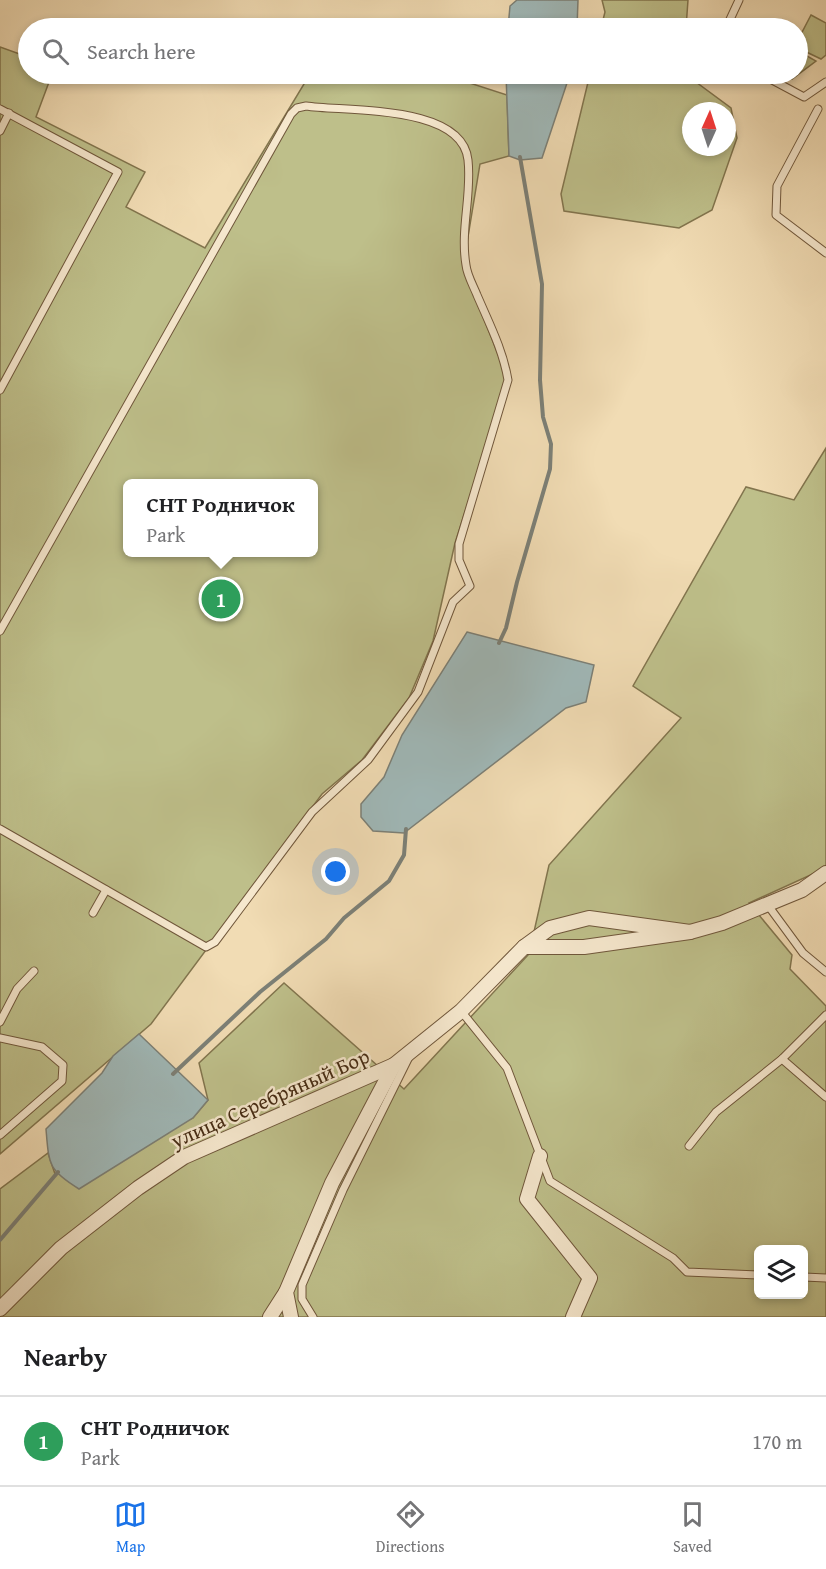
<!DOCTYPE html>
<html lang="en">
<head>
<meta charset="utf-8">
<style>
  :root { --surface:#fff; --page:#f2f2f2; --text:#202124; --muted:#757577; --line:#e0e0e0; --accent:#1a73e8 }
  body { margin:0; font-family:"Gentium Book Plus",serif; background:var(--page); color:var(--text) }
  .controls { position:absolute; right:18px; bottom:18px; display:grid; overflow:hidden; border-radius:9px; box-shadow:0 3px 9px #0003 }
  .controls button { width:54px; height:54px; display:grid; place-items:center; padding:0; border:0; border-bottom:2px solid var(--line); background:var(--surface); color:var(--text); font:30px sans-serif }
  .compass { position:absolute; left:682px; top:102px; width:54px; height:54px; border-radius:50%; background:var(--surface); box-shadow:0 3px 9px #0003; rotate:3deg }
  .you { position:absolute; left:336px; top:872px; width:21px; height:21px; margin:-15px; border:4px solid #fff; border-radius:50%; background:#1a73e8; box-shadow:0 0 0 9px #1a73e833 }
  .badge { display:grid; place-items:center; width:39px; height:39px; border-radius:50%; background:var(--accent); color:#fff; font-size:20px; font-weight:700 }
  .pin { position:absolute; translate:-50% -50%; border:3px solid #fff; box-shadow:0 2px 6px #0006 }
  .popup { position:absolute; left:123px; top:479px; width:195px; height:78px; box-sizing:border-box; display:grid; place-content:center; border-radius:9px; background:var(--surface); filter:drop-shadow(0 2px 4px #0005); font-size:20px; white-space:nowrap; color:var(--muted) }
  .popup b { font-size:22px; color:var(--text) }
  .popup::after { content:''; position:absolute; left:50%; top:100%; margin-left:-12px; border:12px solid transparent; border-top-color:var(--surface) }
  .list { margin:0; padding:0; list-style:none }
  h2 { display:flex; justify-content:space-between; align-items:center; height:78px; margin:0; padding:0 24px; font-size:26px }
  h2 small { font-size:20px; font-weight:400; color:var(--muted) }
  .list li { display:grid; grid-template-columns:39px 1fr auto; gap:18px; align-items:center; box-sizing:border-box; height:90px; padding:0 24px; border-top:2px solid var(--line) }
  .list b { display:block; font-size:22px; white-space:nowrap }
  .list p { margin:0; font-size:20px; white-space:nowrap; color:var(--muted) }
  .list em { font-size:20px; font-style:normal; color:var(--muted) }
  .icon { flex:none; width:33px; height:33px; fill:none; stroke:currentColor; stroke-width:2; stroke-linecap:round; stroke-linejoin:round }
  .map { position:relative; flex:none; width:826px; height:1317px; overflow:hidden }
  .search { position:absolute; background:var(--surface); box-shadow:0 3px 9px #0003; left:18px; right:18px; top:18px; height:66px; display:flex; align-items:center; gap:15px; box-sizing:border-box; padding:0 21px; border-radius:33px; color:var(--muted); font-size:22px }
  .sheet { height:168px; background:var(--surface) }
  nav { display:flex; justify-content:space-around; align-items:center; box-sizing:border-box; height:84px; border-top:2px solid var(--line); background:var(--surface); font-size:16px; color:var(--muted) }
  nav a { display:grid; justify-items:center; gap:3px }
  nav .on { color:var(--accent) }
  .map>svg:first-child { display:block }
  .green { fill:#bebf8a; stroke:#82754e; stroke-width:1.5; fill-rule:evenodd }
  .water { fill:#a0b9b9; stroke:#7c8077; stroke-width:1.5 }
  .lines { fill:none; stroke-linecap:round; stroke-linejoin:round }
  .stream { stroke:#7c8077; stroke-width:4 }
  .lane-casing { stroke:#70573b; stroke-width:9 }
  .street-casing { stroke:#70573b; stroke-width:16 }
  .lane { stroke:#f6e8ce; stroke-width:7 }
  .street { stroke:#f6e8ce; stroke-width:14 }
  .labels { text-anchor:middle; dominant-baseline:central; stroke-width:5; stroke-linejoin:round; paint-order:stroke }
  .street-label { font-size:21px; fill:#452b13; stroke:#f6e8ce }
</style>
</head>
<body>
<div class="map">
<svg width="826" height="1317" viewBox="0 0 826 1317">
  <rect width="100%" height="100%" fill="#f1dcb4"/>
  <filter id="stains"><feTurbulence type="fractalNoise" baseFrequency=".00333" numOctaves="4"/><feColorMatrix values="0 0 0 0 .2 0 0 0 0 .09 0 0 0 0 .02 0 0 0 .5 -.17"/></filter>
  <radialGradient id="worn" r=".72"><stop offset=".6" stop-color="#630" stop-opacity="0"/><stop offset="1" stop-color="#630" stop-opacity=".3"/></radialGradient>
  <!-- green -->
  <g class="green">
    <polygon points="602,0 688,0 686,28 601,28 605,12"/>
    <polygon points="811,15 826,23 826,55 821,59 798,48 798,40"/>
    <path d="M0,47L28,57V74H52L36,117L145,172L126,207L205,248L310,74H442L507,95L509,156L480,164L463,267L508,379L455,543L433,641L409,698L362,760L322,794L151,1024L0,1154ZM128,484H314V552H128Z"/>
    <polygon points="798,51 816,61 792,79 784,74 798,74"/>
    <path d="M590,74H685L731,108L737,138L712,210L679,228L564,211L561,194ZM691,111H727V147H691Z"/>
    <path d="M826,448V868L749,903L792,955L790,969L826,1006V1317H0V1189L48,1153L55,1174L193,1118L208,1100L199,1063L284,983L404,1089L529,954L549,865L681,718L633,686L746,487L794,500ZM758,1250H804V1294H758Z"/>
  </g>
  <!-- water -->
  <g class="water">
    <polygon points="517,0 578,0 577,28 508,28 510,6"/>
    <polygon points="506,74 570,74 542,158 520,160 509,156"/>
    <polygon points="467,632 594,665 586,702 566,708 404,833 373,831 361,817 361,804 384,777 402,735"/>
    <path d="M139,1034L208,1100L193,1118L79,1189C48,1170 49,1165 46,1129L102,1073L113,1056Z"/>
  </g>
  <g class="lines">
    <!-- stream -->
    <g class="stream">
      <polyline points="499,643 506,628 517,582 550,469 551,444 543,417 540,380 542,284 520,157"/>
      <polyline points="173,1074 260,992 326,939 344,918 389,881 404,855 406,829"/>
      <polyline points="0,1240 58,1172"/>
    </g>
    <!-- lane casing -->
    <g class="lane-casing">
      <g id="lane">
        <polyline points="726,28 739,0"/>
        <polyline points="761,74 804,97 826,82"/>
        <polyline points="0,109 118,172 0,390"/>
        <polyline points="818,109 777,186 776,215 826,253"/>
        <polyline points="0,131 9,113"/>
        <path d="M0,631L291,114L297,108L306,106C346,112 462,104 468,160C472,195 460,229 466,265C467,275 473,285 477,295C489,323 503,350 508,380L459,544V560L470,586L453,602L418,692L368,760L312,812L215,942L206,947L0,829"/>
        <polyline points="767,904 803,953 826,972"/>
        <polyline points="93,913 106,890"/>
        <polyline points="461,1011 507,1068 550,1181 673,1258 687,1272 758,1275"/>
        <polyline points="0,1022 17,989 34,971"/>
        <polyline points="0,1038 42,1047 63,1065 62,1081 0,1135"/>
        <polyline points="782,1059 826,1097"/>
        <polyline points="689,1146 716,1112 782,1059 826,1015"/>
        <polyline points="804,1277 826,1278"/>
        <polyline points="313,1317 302,1299 302,1285 343,1190 409,1057"/>
      </g>
    </g>
    <!-- street casing -->
    <g class="street-casing">
      <g id="street">
        <polyline points="524,947 584,947 690,932 722,923 802,890 826,873"/>
        <polyline points="540,1156 527,1199 590,1278 573,1317"/>
        <polyline points="0,1309 61,1248 138,1188 184,1157 394,1065"/>
        <polyline points="270,1317 286,1292"/>
        <polyline points="291,1317 286,1292 332,1183 394,1065 461,1011 524,947 550,928 589,918 690,932"/>
      </g>
    </g>
    <!-- lane -->
    <use href="#lane" class="lane"/>
    <!-- street -->
    <use href="#street" class="street"/>
  </g>
  <g class="labels">
    <!-- street labels -->
    <g class="street-label">
      <text transform="translate(270 1098) rotate(-24)">улица Серебряный Бор</text>
    </g>
  </g>
  <rect width="100%" height="100%" filter="url(#stains)"/>
  <rect width="100%" height="100%" fill="url(#worn)"/>
</svg>
<div class="controls">
<button><svg class="icon" aria-label="layers" viewBox="0 0 24 24"><path d="M12 4l9 5-9 5-9-5zM3 14l9 5 9-5"/></svg></button>
</div>
<svg class="compass" viewBox="-18 -18 36 36"><path d="M0-13l5 13h-10z" fill="#e53935"/><path d="M0 13l5-13h-10z" fill="#757577"/></svg>
<div class="you"></div>
<div class="pin badge" style="left:221px;top:599px;background:#2e9e5b">1</div>
<div class="popup"><b>СНТ Родничок</b>Park</div>
<div class="search"><svg class="icon" aria-label="search" viewBox="0 0 24 24"><circle cx="10" cy="10" r="6"/><path d="M15 15l6 6"/></svg>Search here</div>
</div>
<section class="sheet">
<h2>Nearby<small></small></h2>
<ul class="list">
<li><span class="badge" style="background:#2e9e5b">1</span><div><b>СНТ Родничок</b><p>Park</p></div><em>170 m</em></li>
</ul>
</section>
<nav>
<a class="on"><svg class="icon" aria-label="map" viewBox="0 0 24 24"><path d="M3 6l6-2 6 2 6-2v14l-6 2-6-2-6 2zM9 4v14M15 6v14"/></svg>Map</a>
<a><svg class="icon" aria-label="directions" viewBox="0 0 24 24"><path d="M12 3l9 9-9 9-9-9zM9 14v-3h6M13 9l2 2-2 2"/></svg>Directions</a>
<a><svg class="icon" aria-label="saved" viewBox="0 0 24 24"><path d="M7 4h10v16l-5-4-5 4z"/></svg>Saved</a>
</nav>
</body>
</html>
